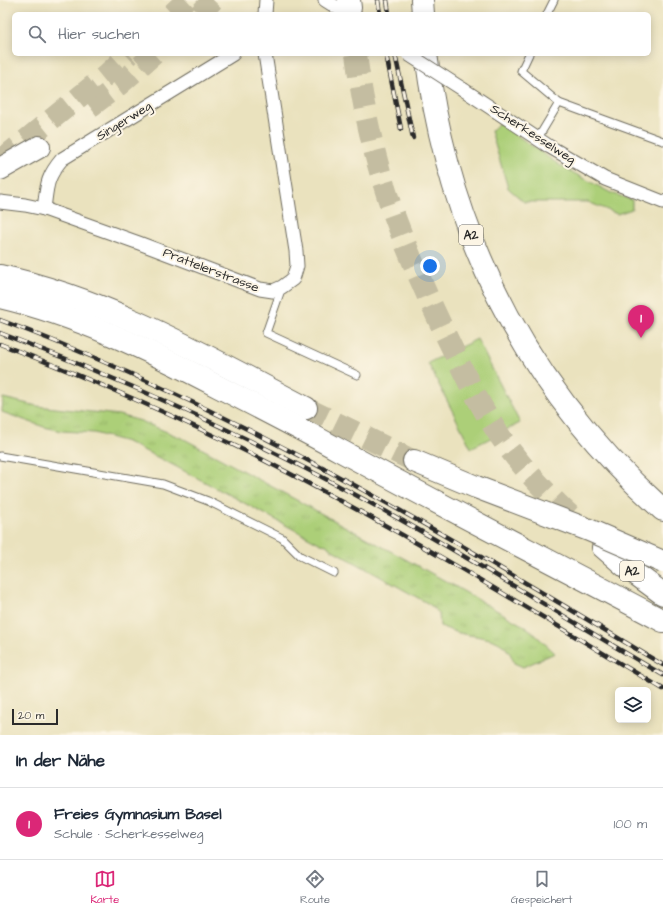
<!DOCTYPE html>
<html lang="de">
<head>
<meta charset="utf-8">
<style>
  :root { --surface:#fff; --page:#f6f6f7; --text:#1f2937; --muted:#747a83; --line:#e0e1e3; --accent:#db2777 }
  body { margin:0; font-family:"Architects Daughter",sans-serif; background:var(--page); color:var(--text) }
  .controls { position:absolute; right:12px; bottom:12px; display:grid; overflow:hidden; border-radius:6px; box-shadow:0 2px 10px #0003 }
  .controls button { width:36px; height:36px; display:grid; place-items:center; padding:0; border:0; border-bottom:1px solid var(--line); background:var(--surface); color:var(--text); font:20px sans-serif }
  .scale { position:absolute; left:12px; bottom:10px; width:46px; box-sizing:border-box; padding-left:4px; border:2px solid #2b2b2b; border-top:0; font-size:11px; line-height:14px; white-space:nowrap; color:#2b2b2b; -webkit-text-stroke:3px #fcf5e5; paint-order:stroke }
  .you { position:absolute; left:430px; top:266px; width:14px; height:14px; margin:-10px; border:3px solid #fff; border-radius:50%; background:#1a73e8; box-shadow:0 0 0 6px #1a73e833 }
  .badge { display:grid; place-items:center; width:26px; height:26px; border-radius:50%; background:var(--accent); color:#fff; font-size:13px; font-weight:700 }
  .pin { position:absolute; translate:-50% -33px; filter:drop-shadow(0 1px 2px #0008) }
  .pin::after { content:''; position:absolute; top:21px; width:14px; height:12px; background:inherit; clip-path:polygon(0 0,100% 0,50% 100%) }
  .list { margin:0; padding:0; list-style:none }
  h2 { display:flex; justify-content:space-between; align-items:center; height:52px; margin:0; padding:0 16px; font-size:17px }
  h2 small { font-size:13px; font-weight:400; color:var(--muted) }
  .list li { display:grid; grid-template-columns:26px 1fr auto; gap:12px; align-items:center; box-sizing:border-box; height:72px; padding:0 16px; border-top:1px solid var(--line) }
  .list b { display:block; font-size:15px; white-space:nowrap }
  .list p { margin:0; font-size:13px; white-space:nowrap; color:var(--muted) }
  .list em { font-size:13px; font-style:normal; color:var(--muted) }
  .icon { flex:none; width:22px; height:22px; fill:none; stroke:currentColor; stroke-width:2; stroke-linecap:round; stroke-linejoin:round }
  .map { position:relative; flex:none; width:663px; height:735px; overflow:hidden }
  .search { position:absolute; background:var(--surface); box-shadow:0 2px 10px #0003; left:12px; right:12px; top:12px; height:44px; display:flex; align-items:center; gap:10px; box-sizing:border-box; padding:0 14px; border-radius:6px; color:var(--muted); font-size:15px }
  .sheet { height:124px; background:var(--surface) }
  nav { display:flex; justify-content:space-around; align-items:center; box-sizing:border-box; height:56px; border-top:1px solid var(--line); background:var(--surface); font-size:11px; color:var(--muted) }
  nav a { display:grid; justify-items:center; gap:2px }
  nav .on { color:var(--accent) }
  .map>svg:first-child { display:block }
  .grass { fill:url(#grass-tufts); stroke:#6c7d52 }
  .green { fill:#accf78; stroke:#6c7d52 }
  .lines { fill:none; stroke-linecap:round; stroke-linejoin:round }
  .highway-tunnel { stroke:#c4bda1; stroke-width:22; stroke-dasharray:22 11; stroke-linecap:butt }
  .lane-casing { stroke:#6e6b5e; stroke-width:9 }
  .street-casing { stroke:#6e6b5e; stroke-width:15 }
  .highway-casing { stroke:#6e6b5e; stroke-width:24 }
  .lane { stroke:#fff; stroke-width:7 }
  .street { stroke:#fff; stroke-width:13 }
  .highway { stroke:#fff; stroke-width:22 }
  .rail-casing { stroke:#2b2b2b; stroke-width:4.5 }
  .rail { stroke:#fcf5e5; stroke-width:3; stroke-dasharray:9; stroke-linecap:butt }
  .street-bridge-casing { stroke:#6e6b5e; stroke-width:15; stroke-linecap:butt }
  .highway-bridge-casing { stroke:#6e6b5e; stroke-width:24; stroke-linecap:butt }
  .street-bridge { stroke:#fff; stroke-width:13 }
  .highway-bridge { stroke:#fff; stroke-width:22 }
  .labels { text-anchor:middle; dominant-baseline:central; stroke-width:4; stroke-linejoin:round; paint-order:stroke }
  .shield { fill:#fcf5e5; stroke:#6a6863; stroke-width:1 }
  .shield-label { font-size:12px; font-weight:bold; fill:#2b2b2b }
  .street-label { font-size:13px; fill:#2b2b2b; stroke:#fcf5e5 }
</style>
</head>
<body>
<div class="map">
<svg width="663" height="735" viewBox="0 0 663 735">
  <defs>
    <pattern id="grass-tufts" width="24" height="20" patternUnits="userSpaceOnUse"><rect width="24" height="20" fill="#accf78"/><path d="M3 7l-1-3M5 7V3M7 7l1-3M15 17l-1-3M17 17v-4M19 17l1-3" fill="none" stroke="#94b268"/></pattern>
  </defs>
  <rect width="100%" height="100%" fill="#fcf5e5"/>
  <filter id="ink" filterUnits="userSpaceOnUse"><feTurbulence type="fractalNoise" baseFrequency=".025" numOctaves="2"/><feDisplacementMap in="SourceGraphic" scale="8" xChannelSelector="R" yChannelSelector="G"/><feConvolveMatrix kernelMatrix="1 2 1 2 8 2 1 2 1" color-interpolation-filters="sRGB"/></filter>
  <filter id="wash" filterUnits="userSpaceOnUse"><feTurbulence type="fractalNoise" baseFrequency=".012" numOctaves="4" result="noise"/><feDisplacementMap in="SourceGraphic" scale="16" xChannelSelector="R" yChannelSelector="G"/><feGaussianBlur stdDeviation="0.9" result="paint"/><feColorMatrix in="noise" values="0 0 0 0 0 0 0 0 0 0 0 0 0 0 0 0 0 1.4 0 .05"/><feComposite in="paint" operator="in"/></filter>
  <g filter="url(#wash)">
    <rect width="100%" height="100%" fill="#eae2be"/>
    <!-- grass -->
    <path class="grass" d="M3,398L37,406L119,415L141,421L186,440L451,584L529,629L555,653L523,667L514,663C506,637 487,639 464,634C456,633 448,629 440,626L439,613L429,604L329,548L327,545L321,544L171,464L127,442L94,433L62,431L44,427L2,412Z"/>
    <!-- green -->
    <g class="green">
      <polygon points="499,123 561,166 611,193 632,200 632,209 617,214 588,202 524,202 508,188 491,131"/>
      <polygon points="477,339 520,423 471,448 428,363"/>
    </g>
  </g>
  <g filter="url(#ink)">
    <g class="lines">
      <!-- highway-tunnel -->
      <g class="highway-tunnel">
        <polyline points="172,14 187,0"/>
        <polyline points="200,14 213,0"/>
        <path d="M356,54C364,116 379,180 403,238C415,268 428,298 442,327C460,365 478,404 502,439C524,471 557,504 586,530"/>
        <polyline points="90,107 119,85 154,54"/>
        <polyline points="0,161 105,76 129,54"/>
        <polyline points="306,408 414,461"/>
      </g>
      <!-- lane casing -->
      <g class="lane-casing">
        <g id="lane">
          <polyline points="547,14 554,0"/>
          <polyline points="529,54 521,71 559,103 538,138"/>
          <polyline points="559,103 663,141"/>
          <polyline points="282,287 266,333 357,375"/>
          <polyline points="0,456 163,484 208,501 282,538 300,556 334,573"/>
        </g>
      </g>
      <!-- street casing -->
      <g class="street-casing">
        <g id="street">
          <polyline points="325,0 347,14"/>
          <polyline points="265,14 266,0"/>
          <polyline points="464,90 550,147 605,179 663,202"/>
          <polyline points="0,202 25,205 44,209 139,243 260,289 273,291 282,287 293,279 297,266 296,251 265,54"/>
          <path d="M44,209C47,186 46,178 62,159L233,54"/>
        </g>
      </g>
      <!-- highway casing -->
      <g class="highway-casing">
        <g id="highway">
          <polyline points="349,0 350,8"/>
          <polyline points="422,0 423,14"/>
          <path d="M426,54C449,235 526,388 663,510"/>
          <polyline points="0,169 39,147"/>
          <path d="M0,276C109,299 208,357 306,408"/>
          <path d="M0,297C77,315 149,350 219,387C260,408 301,429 341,451C448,509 556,564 663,621"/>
          <polyline points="414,461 476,487"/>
          <polyline points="603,547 625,566 663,594"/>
        </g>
      </g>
      <!-- lane -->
      <use href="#lane" class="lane"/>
      <!-- street -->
      <use href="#street" class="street"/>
      <!-- highway -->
      <use href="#highway" class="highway"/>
      <!-- rail casing -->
      <g class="rail-casing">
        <g id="rail">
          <polyline points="378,0 380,14"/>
          <polyline points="387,0 389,14"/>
          <polyline points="386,54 401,129"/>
          <polyline points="395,54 413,138"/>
          <path d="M0,320C236,408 448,536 663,665"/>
          <path d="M0,333C132,383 261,442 385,511C479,563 570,621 663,675"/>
          <path d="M0,344C112,387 222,436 328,494C442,555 552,623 663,689"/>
        </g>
      </g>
      <!-- rail -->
      <use href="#rail" class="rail"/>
      <!-- street-bridge casing -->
      <g class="street-bridge-casing">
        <polyline id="street-bridge" points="408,54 464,90"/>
      </g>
      <!-- highway-bridge casing -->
      <g class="highway-bridge-casing">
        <polyline id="highway-bridge" points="476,487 589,530 663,562"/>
      </g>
      <!-- street-bridge -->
      <use href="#street-bridge" class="street-bridge"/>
      <!-- highway-bridge -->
      <use href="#highway-bridge" class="highway-bridge"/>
    </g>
  </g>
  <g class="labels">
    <!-- shield labels -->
    <g class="shield">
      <rect x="459" y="225" width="24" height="20" rx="3"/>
      <rect x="620" y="561" width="24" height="20" rx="3"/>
    </g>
    <g class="shield-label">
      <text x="471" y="235">A2</text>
      <text x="632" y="571">A2</text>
    </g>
    <!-- street labels -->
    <g class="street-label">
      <text transform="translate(124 121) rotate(-32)">Singerweg</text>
      <text transform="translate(533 134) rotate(33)">Scherkesselweg</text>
      <text transform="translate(211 270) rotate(21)">Prattelerstrasse</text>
    </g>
  </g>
</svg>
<div class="controls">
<button><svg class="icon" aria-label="layers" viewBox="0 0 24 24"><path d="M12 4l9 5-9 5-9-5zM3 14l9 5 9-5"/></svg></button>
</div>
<div class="scale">20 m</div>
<div class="you"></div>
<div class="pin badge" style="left:641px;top:338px">1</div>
<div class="search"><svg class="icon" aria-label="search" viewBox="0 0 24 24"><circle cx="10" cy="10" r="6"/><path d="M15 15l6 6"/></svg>Hier suchen</div>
</div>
<section class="sheet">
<h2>In der Nähe<small></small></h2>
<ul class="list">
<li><span class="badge">1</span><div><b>Freies Gymnasium Basel</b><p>Schule · Scherkesselweg</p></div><em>100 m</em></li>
</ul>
</section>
<nav>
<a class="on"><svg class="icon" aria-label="map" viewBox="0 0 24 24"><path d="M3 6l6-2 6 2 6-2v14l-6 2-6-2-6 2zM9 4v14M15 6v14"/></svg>Karte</a>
<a><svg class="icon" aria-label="directions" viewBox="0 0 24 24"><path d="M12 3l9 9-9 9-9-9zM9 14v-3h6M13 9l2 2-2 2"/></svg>Route</a>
<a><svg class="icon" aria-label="saved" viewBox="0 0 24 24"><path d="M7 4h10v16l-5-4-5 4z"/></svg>Gespeichert</a>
</nav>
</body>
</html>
